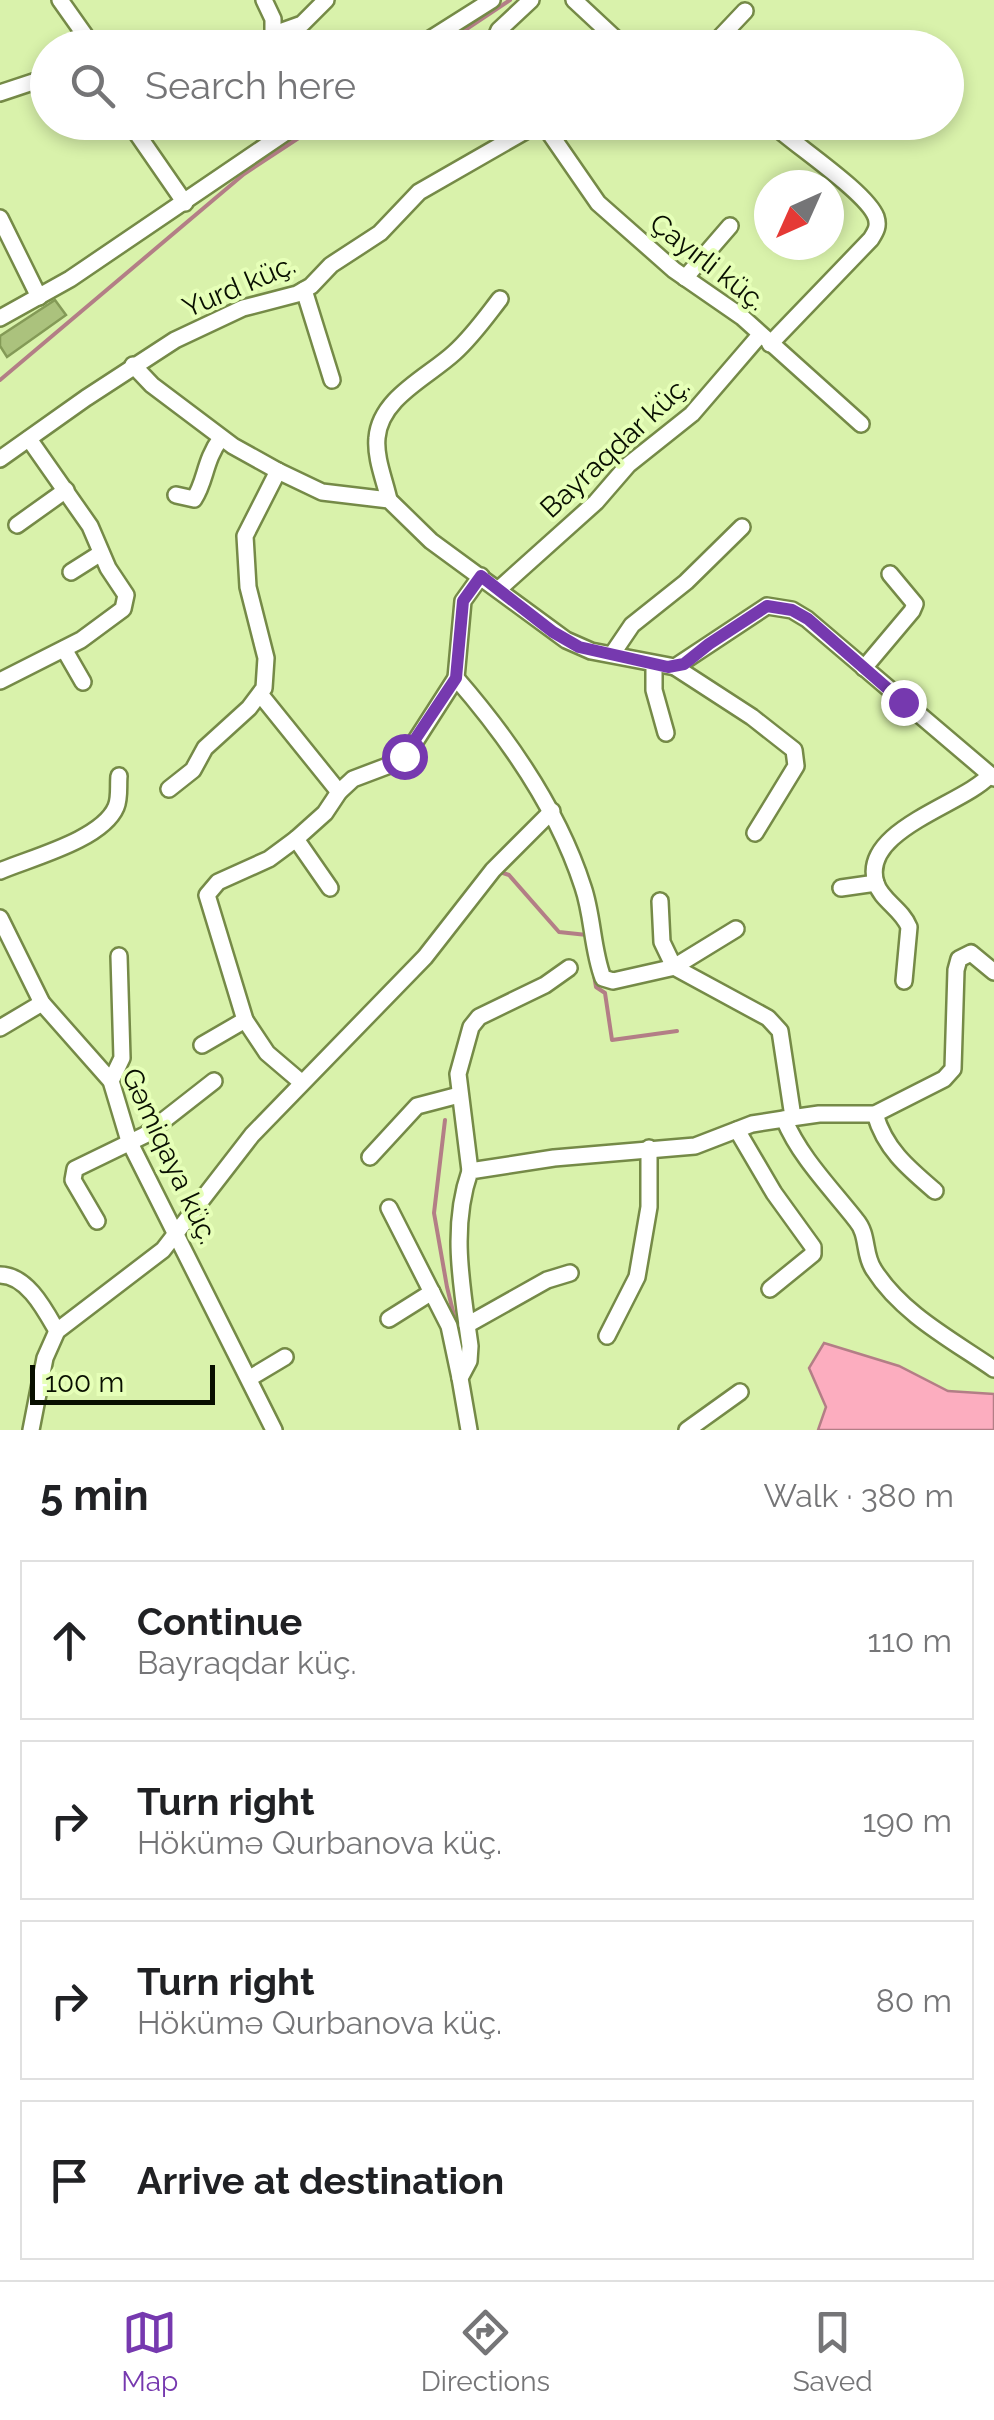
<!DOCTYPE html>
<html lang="en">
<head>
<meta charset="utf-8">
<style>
  :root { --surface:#fff; --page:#f6f6f6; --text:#202124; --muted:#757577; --line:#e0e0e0; --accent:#7639af }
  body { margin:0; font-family:Raleway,sans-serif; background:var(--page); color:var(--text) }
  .compass { position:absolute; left:754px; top:170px; width:90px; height:90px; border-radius:50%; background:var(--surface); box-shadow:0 5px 15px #0003; rotate:225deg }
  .scale { position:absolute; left:30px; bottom:25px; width:185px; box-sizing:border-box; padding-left:10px; border:5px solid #080f00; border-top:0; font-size:28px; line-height:35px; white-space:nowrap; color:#080f00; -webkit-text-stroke:8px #e6ffb8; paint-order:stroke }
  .stop { position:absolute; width:30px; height:30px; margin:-22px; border:8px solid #7639af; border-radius:50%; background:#fff }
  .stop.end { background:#7639af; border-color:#fff; box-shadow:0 2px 10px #0008 }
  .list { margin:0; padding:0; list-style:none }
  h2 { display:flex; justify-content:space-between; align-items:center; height:130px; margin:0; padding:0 40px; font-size:42px }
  h2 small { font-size:32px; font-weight:400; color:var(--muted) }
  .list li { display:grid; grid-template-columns:65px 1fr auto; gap:30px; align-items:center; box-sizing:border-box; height:160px; margin:0 20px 20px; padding:0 20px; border:2px solid var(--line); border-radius:0px }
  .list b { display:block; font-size:38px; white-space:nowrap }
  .list p { margin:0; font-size:32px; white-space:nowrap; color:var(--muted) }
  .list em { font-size:32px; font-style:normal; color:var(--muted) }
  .icon { flex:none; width:55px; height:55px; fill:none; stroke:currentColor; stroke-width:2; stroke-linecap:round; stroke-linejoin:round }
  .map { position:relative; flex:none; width:994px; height:1430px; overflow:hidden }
  .search { position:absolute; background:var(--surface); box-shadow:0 5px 15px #0003; left:30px; right:30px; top:30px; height:110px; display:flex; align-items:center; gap:25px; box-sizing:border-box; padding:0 35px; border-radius:55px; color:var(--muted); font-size:38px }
  .sheet { height:850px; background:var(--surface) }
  nav { display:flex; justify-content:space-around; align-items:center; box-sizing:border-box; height:140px; border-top:2px solid var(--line); background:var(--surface); font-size:28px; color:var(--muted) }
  nav a { display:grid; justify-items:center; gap:5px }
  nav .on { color:var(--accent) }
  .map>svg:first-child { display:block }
  .water { fill:#fcadbf; stroke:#b37e86; stroke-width:2.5 }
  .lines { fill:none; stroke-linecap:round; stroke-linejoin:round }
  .stream { stroke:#b37e86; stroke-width:4 }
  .building { fill:#abc27d; stroke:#849a57; stroke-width:2.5 }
  .street-casing { stroke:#758a47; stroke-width:20 }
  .street { stroke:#fff; stroke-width:15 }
  .route { stroke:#7639af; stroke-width:12 }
  .labels { text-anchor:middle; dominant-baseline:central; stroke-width:8; stroke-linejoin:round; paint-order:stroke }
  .street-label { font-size:28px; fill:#080f00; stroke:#e6ffb8 }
</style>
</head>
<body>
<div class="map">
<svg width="994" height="1430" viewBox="0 0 994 1430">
  <rect width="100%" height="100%" fill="#d9f2ab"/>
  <!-- water -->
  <polygon class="water" points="824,1343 899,1366 948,1391 994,1394 994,1430 818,1430 826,1407 809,1368"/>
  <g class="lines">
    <!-- stream -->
    <g class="stream">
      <polyline points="438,48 510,0"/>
      <polyline points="0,380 244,174 323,122"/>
      <polyline points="500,872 509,875 559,932 587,935"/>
      <polyline points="593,969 596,987 605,993 612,1040 677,1031"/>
      <polyline points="445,1120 434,1213 447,1287 461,1344"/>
    </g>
  </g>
  <!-- building -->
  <polygon class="building" points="55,300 66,315 7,357 0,346 0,336"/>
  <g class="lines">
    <!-- street casing -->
    <g class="street-casing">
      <g id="street">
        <polyline points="60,0 94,48"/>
        <polyline points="264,0 273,19 273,48"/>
        <polyline points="574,0 618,41"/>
        <polyline points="274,34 302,24 326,0"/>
        <polyline points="416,48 492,0"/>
        <polyline points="499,48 496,37 499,30 531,0"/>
        <polyline points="710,48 745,11"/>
        <polyline points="0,93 48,77"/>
        <polyline points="129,122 185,203"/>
        <polyline points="542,122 598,203 674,270 742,317 861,424"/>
        <polyline points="0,218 39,297"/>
        <polyline points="685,278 730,226"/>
        <polyline points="304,290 332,380"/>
        <polyline points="0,318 70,279 301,122"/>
        <path d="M770,344L871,239C876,231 879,226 876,217C867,192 793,144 770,122"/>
        <polyline points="133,365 152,385 233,446 278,471 322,492 389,500 431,541 566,640 591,651 675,667 767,606 792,610 807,619 994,778"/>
        <polyline points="0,459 86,398 175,340 243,308 297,294 311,286 331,265 380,233 419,192 541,122"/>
        <path d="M176,495L194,499C206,481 204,461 221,438"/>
        <path d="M389,500C385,481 375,458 377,438C380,398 428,377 454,353C472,337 486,317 500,299"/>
        <polyline points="17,525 66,490"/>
        <polyline points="71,572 101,553"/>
        <polyline points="499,589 596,502 628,465 692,414 760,335"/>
        <polyline points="64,649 83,682"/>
        <polyline points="613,653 632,625 686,582 742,527"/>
        <polyline points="654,664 654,690 666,733"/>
        <polyline points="675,667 752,717 794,750 796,766 755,833"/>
        <polyline points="864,668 912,611 915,604 890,574"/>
        <path d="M456,678C509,739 558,809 583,887C593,916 592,949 603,978L613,981L675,967"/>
        <polyline points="0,681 81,640 123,609 126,595 108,568 90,526 29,439"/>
        <polyline points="260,694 339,792"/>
        <polyline points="169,789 193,770 205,748 249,708 264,688 266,658 248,587 245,536 278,471"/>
        <polyline points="296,839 330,888"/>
        <path d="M0,871C30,858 102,840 116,807C120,798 118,786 119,776"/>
        <polyline points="841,888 876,883"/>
        <polyline points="660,901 662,942 674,967 768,1018 780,1031 793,1117"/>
        <polyline points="0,918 42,1003 111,1081 129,1141 274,1430"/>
        <polyline points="674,967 736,929"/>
        <path d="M904,981L909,927C902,909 881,900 876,883C859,830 965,804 990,775"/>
        <polyline points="0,1028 42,1003"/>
        <polyline points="202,1045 245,1020"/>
        <polyline points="111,1081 122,1058 119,956"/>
        <polyline points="301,1082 267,1053 245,1020 207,895 218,882 269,859 296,839 325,813 339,792 353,779 390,765 411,748 456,678 463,601 481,576"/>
        <path d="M875,1114C885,1149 908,1168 935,1191"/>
        <path d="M784,1119C800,1157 830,1187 856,1220C869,1235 863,1254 874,1270C902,1314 952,1340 994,1369"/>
        <polyline points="737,1130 774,1193 813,1247 813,1254 770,1289"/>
        <polyline points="370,1157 417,1106 459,1095"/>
        <polyline points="470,1171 458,1074 471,1027 479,1017 545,985 569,968"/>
        <polyline points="389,1208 449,1326 460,1378"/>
        <polyline points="97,1221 73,1180 75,1169 145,1135 214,1081"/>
        <path d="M0,1275C27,1275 45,1310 57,1331"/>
        <polyline points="389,1319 432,1292"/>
        <polyline points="467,1325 547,1280 570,1273"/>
        <polyline points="607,1336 637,1277 649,1207 649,1148"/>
        <polyline points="250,1378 285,1357"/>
        <polyline points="31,1430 45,1358 57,1331 163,1250 252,1135 425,957 493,870 552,811"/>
        <path d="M469,1430L460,1378L469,1361L470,1346C462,1287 450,1228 470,1171L554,1158L695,1146L752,1124L784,1119L819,1114H875L944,1079L953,1069L956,970L959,959L971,953L994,972"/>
        <polyline points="687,1430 740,1392"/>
      </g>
    </g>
    <!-- street -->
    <use href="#street" class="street"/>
  </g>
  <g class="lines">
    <!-- route -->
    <polyline class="route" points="404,756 456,678 463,601 481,576 553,632 579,647 668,667 684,664 709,644 767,606 792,610 808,619 903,702"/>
  </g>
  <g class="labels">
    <!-- street labels -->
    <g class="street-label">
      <text transform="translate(708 262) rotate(38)">Çayırli küç.</text>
      <text transform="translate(239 286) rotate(-23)">Yurd küç.</text>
      <text transform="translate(615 447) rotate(-43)">Bayraqdar küç.</text>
      <text transform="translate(170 1156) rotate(65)">Gəmiqaya küç.</text>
    </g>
  </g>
</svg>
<svg class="compass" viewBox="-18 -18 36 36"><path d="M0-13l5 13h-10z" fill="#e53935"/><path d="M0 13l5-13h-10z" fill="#757577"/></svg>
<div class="scale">100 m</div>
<div class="stop" style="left:404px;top:756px"></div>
<div class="stop end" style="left:903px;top:702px"></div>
<div class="search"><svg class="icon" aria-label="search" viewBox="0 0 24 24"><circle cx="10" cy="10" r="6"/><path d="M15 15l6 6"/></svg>Search here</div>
</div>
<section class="sheet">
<h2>5 min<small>Walk · 380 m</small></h2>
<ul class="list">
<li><svg class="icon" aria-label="ahead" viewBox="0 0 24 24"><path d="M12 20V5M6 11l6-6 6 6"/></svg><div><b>Continue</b><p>Bayraqdar küç.</p></div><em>110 m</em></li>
<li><svg class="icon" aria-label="right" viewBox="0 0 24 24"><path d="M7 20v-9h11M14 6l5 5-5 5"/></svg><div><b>Turn right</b><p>Hökümə Qurbanova küç.</p></div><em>190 m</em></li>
<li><svg class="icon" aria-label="right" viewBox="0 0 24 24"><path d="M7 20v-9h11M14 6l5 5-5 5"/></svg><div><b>Turn right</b><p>Hökümə Qurbanova küç.</p></div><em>80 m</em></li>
<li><svg class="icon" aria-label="arrive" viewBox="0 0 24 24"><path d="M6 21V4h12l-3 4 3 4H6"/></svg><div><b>Arrive at destination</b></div></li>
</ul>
</section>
<nav>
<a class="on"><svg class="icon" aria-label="map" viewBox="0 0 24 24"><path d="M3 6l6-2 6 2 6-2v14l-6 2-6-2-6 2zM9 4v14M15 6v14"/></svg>Map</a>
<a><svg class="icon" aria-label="directions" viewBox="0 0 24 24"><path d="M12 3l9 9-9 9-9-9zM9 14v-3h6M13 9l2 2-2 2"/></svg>Directions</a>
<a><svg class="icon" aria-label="saved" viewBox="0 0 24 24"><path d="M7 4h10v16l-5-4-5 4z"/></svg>Saved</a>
</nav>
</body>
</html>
